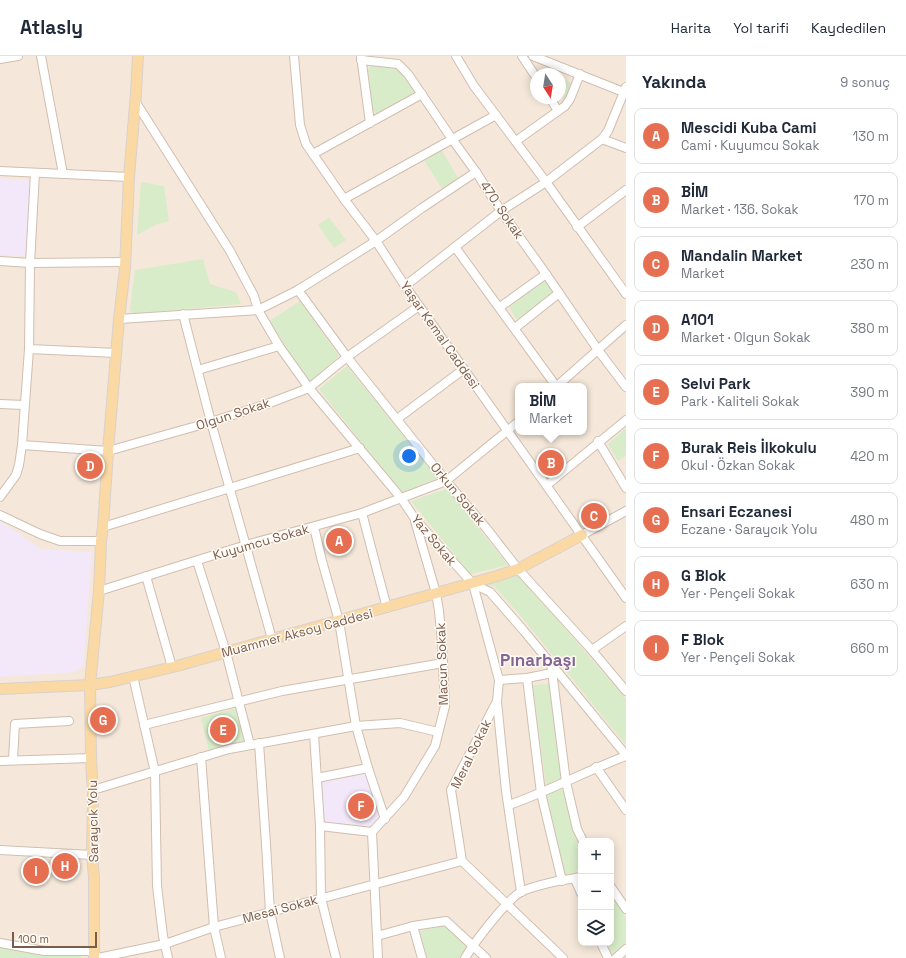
<!DOCTYPE html>
<html lang="tr">
<head>
<meta charset="utf-8">
<style>
  :root { --surface:#fff; --page:#f2f2f3; --text:#1f2937; --muted:#747a83; --line:#e0e1e3; --accent:#e76f51 }
  body { margin:0; font-family:"Space Grotesk",sans-serif; background:var(--page); color:var(--text) }
  .controls { position:absolute; right:12px; bottom:12px; display:grid; overflow:hidden; border-radius:8px; box-shadow:0 2px 10px #0003 }
  .controls button { width:36px; height:36px; display:grid; place-items:center; padding:0; border:0; border-bottom:1px solid var(--line); background:var(--surface); color:var(--text); font:20px sans-serif }
  .compass { position:absolute; left:530px; top:12px; width:36px; height:36px; border-radius:50%; background:var(--surface); box-shadow:0 2px 10px #0003; rotate:168deg }
  .scale { position:absolute; left:12px; bottom:10px; width:85px; box-sizing:border-box; padding-left:4px; border:2px solid #7a5c4d; border-top:0; font-size:11px; line-height:14px; white-space:nowrap; color:#7a5c4d; -webkit-text-stroke:3px #fffaf3; paint-order:stroke }
  .you { position:absolute; left:409px; top:400px; width:14px; height:14px; margin:-10px; border:3px solid #fff; border-radius:50%; background:#1a73e8; box-shadow:0 0 0 6px #1a73e833 }
  .badge { display:grid; place-items:center; width:26px; height:26px; border-radius:50%; background:var(--accent); color:#fff; font-size:13px; font-weight:700 }
  .pin { position:absolute; translate:-50% -50%; border:2px solid #fff; box-shadow:0 1px 4px #0006 }
  .popup { position:absolute; left:515px; top:327px; width:72px; height:52px; box-sizing:border-box; display:grid; place-content:center; border-radius:8px; background:var(--surface); filter:drop-shadow(0 1px 3px #0005); font-size:13px; white-space:nowrap; color:var(--muted) }
  .popup b { font-size:15px; color:var(--text) }
  .popup::after { content:''; position:absolute; left:50%; top:100%; margin-left:-8px; border:8px solid transparent; border-top-color:var(--surface) }
  .list { margin:0; padding:0; list-style:none }
  h2 { display:flex; justify-content:space-between; align-items:center; height:52px; margin:0; padding:0 16px; font-size:17px }
  h2 small { font-size:13px; font-weight:400; color:var(--muted) }
  .list li { display:grid; grid-template-columns:26px 1fr auto; gap:12px; align-items:center; box-sizing:border-box; height:56px; margin:0 8px 8px; padding:0 8px; border:1px solid var(--line); border-radius:8px }
  .list b { display:block; font-size:15px; white-space:nowrap }
  .list p { margin:0; font-size:13px; white-space:nowrap; color:var(--muted) }
  .list em { font-size:13px; font-style:normal; color:var(--muted) }
  .icon { flex:none; width:22px; height:22px; fill:none; stroke:currentColor; stroke-width:2; stroke-linecap:round; stroke-linejoin:round }
  .map { position:relative; flex:none; width:626px; height:902px; overflow:hidden }
  header { display:flex; align-items:center; gap:24px; box-sizing:border-box; height:56px; padding:0 20px; background:var(--surface); border-bottom:1px solid var(--line) }
  header strong { font-size:19px }
  nav { display:flex; gap:22px; margin-inline-start:auto; font-size:14px }
  main { display:flex }
  aside { flex:1; background:var(--surface) }
  .map>svg:first-child { display:block }
  .residential { fill:#f5e8da; fill-rule:evenodd }
  .education { fill:#f3e8fa }
  .green { fill:#d8ecc9 }
  .lines { fill:none; stroke-linecap:round; stroke-linejoin:round }
  .minor-casing { stroke:#d1beb0; stroke-width:10 }
  .major-casing { stroke:#dad1cd; stroke-width:12 }
  .minor { stroke:#fff; stroke-width:8 }
  .major { stroke:#fbd9a5; stroke-width:10 }
  .labels { text-anchor:middle; dominant-baseline:central; stroke-width:3; stroke-linejoin:round; paint-order:stroke }
  .street-label { font-size:13px; fill:#7a5c4d; stroke:#fffaf3 }
  .district-label { font-size:17px; font-weight:bold; fill:#846695; stroke:#fffaf3 }
</style>
</head>
<body>
<header>
<strong>Atlasly</strong>
<nav><a>Harita</a><a>Yol tarifi</a><a>Kaydedilen</a></nav>
</header>
<main>
<div class="map">
<svg width="626" height="902" viewBox="0 0 626 902">
  <rect width="100%" height="100%" fill="#fdf6ec"/>
  <!-- residential -->
  <path class="residential" d="M0,0H626V902H0ZM536,18H560V42H536ZM518,330H584V376H518ZM581,785H611V887H581Z"/>
  <!-- education -->
  <g class="education">
    <polygon points="0,122 28,124 31,129 26,198 21,200 0,199"/>
    <polygon points="0,465 41,493 92,496 83,610 75,616 0,621"/>
    <polygon points="367,716 381,760 372,770 325,766 322,725"/>
  </g>
  <!-- green -->
  <g class="green">
    <polygon points="372,9 398,13 416,37 377,59 372,53 368,13"/>
    <polygon points="560,22 570,26 570,30 566,41 560,42"/>
    <polygon points="441,93 458,122 442,133 424,104"/>
    <polygon points="141,126 164,130 169,165 155,169 137,179"/>
    <polygon points="329,161 346,184 334,192 318,169"/>
    <polygon points="203,203 210,228 236,236 241,248 132,258 130,253 135,214"/>
    <polygon points="545,224 554,236 519,263 516,263 509,251"/>
    <polygon points="300,245 339,300 310,326 269,265"/>
    <polygon points="347,310 438,422 402,437 319,333"/>
    <polygon points="626,372 626,400 618,405 608,388"/>
    <polygon points="447,433 508,509 470,518 411,445"/>
    <polygon points="519,519 626,643 626,689 519,558 494,530 487,529"/>
    <polygon points="549,628 562,724 546,731 533,629"/>
    <polygon points="237,652 246,685 209,695 201,662"/>
    <polygon points="559,734 564,734 575,781 581,792 581,813 568,820 563,816 545,740"/>
    <polygon points="611,838 626,862 626,888 616,899 612,900 607,887 611,887"/>
    <polygon points="445,869 466,890 460,902 427,902 420,875"/>
    <polygon points="0,891 38,899 80,898 81,902 0,902"/>
  </g>
  <g class="lines">
    <!-- minor casing -->
    <g class="minor-casing">
      <g id="minor">
        <polyline points="41,0 63,118"/>
        <polyline points="294,0 300,69 306,88 344,143 376,185 405,230 626,542"/>
        <polyline points="361,0 370,67"/>
        <polyline points="456,0 474,30 546,126 626,238"/>
        <polyline points="522,0 536,21"/>
        <polyline points="533,0 626,37"/>
        <polyline points="0,3 18,0"/>
        <polyline points="361,4 398,8 408,18 452,83 476,116 501,155 546,218 598,294 626,331"/>
        <polyline points="550,42 558,55"/>
        <polyline points="135,45 230,195 254,240 258,254 279,290 309,332 401,442 415,463 473,528 490,536 524,575 626,699"/>
        <polyline points="602,83 626,92"/>
        <polyline points="516,85 565,50 570,43 580,18"/>
        <polyline points="313,98 422,38"/>
        <polyline points="0,115 129,121"/>
        <polyline points="344,143 496,59"/>
        <polyline points="577,171 626,134"/>
        <polyline points="455,191 556,330"/>
        <polyline points="0,205 30,207 125,206"/>
        <polyline points="405,230 501,155 546,126 602,83 608,75 626,31"/>
        <polyline points="298,234 347,301 446,425 487,473 518,513 590,592 626,635"/>
        <polyline points="500,251 546,218"/>
        <polyline points="183,258 211,366 272,583"/>
        <polyline points="119,263 258,254 298,234 376,185 422,152 476,116"/>
        <polyline points="515,272 559,237"/>
        <polyline points="29,293 117,297"/>
        <polyline points="198,314 279,290"/>
        <polyline points="557,330 626,269"/>
        <polyline points="0,348 24,349"/>
        <polyline points="397,363 464,313"/>
        <polyline points="598,385 626,432"/>
        <polyline points="22,389 108,395 211,366 267,348 309,332 347,301 419,250"/>
        <polyline points="547,429 626,364"/>
        <polyline points="0,441 16,419 19,409 22,389 29,293 30,207 35,117"/>
        <polyline points="362,457 387,552"/>
        <polyline points="0,459 40,478 60,485 101,485"/>
        <polyline points="103,471 360,392"/>
        <polyline points="314,471 322,505 339,565 356,670 368,712 385,763"/>
        <polyline points="582,479 626,455"/>
        <polyline points="197,505 226,596 250,689"/>
        <polyline points="146,520 172,611"/>
        <polyline points="473,528 499,624 497,645 451,734 462,805 563,902"/>
        <polyline points="99,535 246,489 362,457 446,425 518,366"/>
        <polyline points="592,594 626,570"/>
        <polyline points="551,607 566,726 577,773 583,785"/>
        <polyline points="133,620 155,716 157,830 163,880 168,902"/>
        <polyline points="527,622 541,737 562,825"/>
        <polyline points="499,624 527,622 552,617"/>
        <polyline points="497,646 506,735 521,836"/>
        <polyline points="144,669 282,635 443,607"/>
        <polyline points="314,678 320,770 321,842 336,902"/>
        <polyline points="259,687 266,788 270,856 280,902"/>
        <polyline points="201,701 214,871 221,902"/>
        <polyline points="13,703 15,668 69,665"/>
        <polyline points="0,705 91,702"/>
        <polyline points="596,711 626,754"/>
        <polyline points="317,722 368,712"/>
        <polyline points="93,734 229,693 356,670 400,667 438,676"/>
        <path d="M509,749C549,735 586,715 626,700"/>
        <polyline points="320,770 372,776"/>
        <polyline points="0,794 92,799"/>
        <polyline points="575,823 581,837"/>
        <polyline points="611,831 626,853"/>
        <polyline points="413,870 422,902"/>
        <polyline points="377,880 413,870 446,865 486,902"/>
        <polyline points="0,887 44,895 94,895"/>
        <polyline points="601,887 608,902"/>
        <polyline points="98,902 165,888 214,871 462,805"/>
        <polyline points="378,902 372,776 404,741 435,690 445,650 442,587 439,555 436,537 415,465"/>
        <path d="M465,902C474,887 507,843 521,836C527,832 556,825 563,824C570,823 575,823 581,820"/>
        <polyline points="616,902 626,893"/>
      </g>
    </g>
    <!-- major casing -->
    <g class="major-casing">
      <g id="major">
        <polyline points="0,633 90,629 110,626 177,610 497,520 518,513 582,479"/>
        <polyline points="94,902 94,821 92,799 93,739 91,702 90,629 99,535 101,485 103,471 108,395 119,263 125,212 129,121 136,37 138,0"/>
      </g>
    </g>
    <!-- minor -->
    <use href="#minor" class="minor"/>
    <!-- major -->
    <use href="#major" class="major"/>
  </g>
  <g class="labels">
    <!-- street labels -->
    <g class="street-label">
      <text transform="translate(502 154) rotate(56)">470. Sokak</text>
      <text transform="translate(440 279) rotate(55)">Yaşar Kemal Caddesi</text>
      <text transform="translate(233 358) rotate(-18)">Olgun Sokak</text>
      <text transform="translate(458 438) rotate(50)">Orkun Sokak</text>
      <text transform="translate(434 484) rotate(50)">Yaz Sokak</text>
      <text transform="translate(261 486) rotate(-16)">Kuyumcu Sokak</text>
      <text transform="translate(297 577) rotate(-15)">Muammer Aksoy Caddesi</text>
      <text transform="translate(442 608) rotate(-92)">Macun Sokak</text>
      <text transform="translate(471 698) rotate(-64)">Meral Sokak</text>
      <text transform="translate(93 765) rotate(-91)">Saraycık Yolu</text>
      <text transform="translate(280 853) rotate(-15)">Mesai Sokak</text>
    </g>
    <!-- district labels -->
    <g class="district-label">
      <text x="538" y="604">Pınarbaşı</text>
    </g>
  </g>
</svg>
<div class="controls">
<button>+</button>
<button>−</button>
<button><svg class="icon" aria-label="layers" viewBox="0 0 24 24"><path d="M12 4l9 5-9 5-9-5zM3 14l9 5 9-5"/></svg></button>
</div>
<svg class="compass" viewBox="-18 -18 36 36"><path d="M0-13l5 13h-10z" fill="#e53935"/><path d="M0 13l5-13h-10z" fill="#747a83"/></svg>
<div class="scale">100 m</div>
<div class="you"></div>
<div class="pin badge" style="left:339px;top:485px">A</div>
<div class="pin badge" style="left:551px;top:407px">B</div>
<div class="popup"><b>BİM</b>Market</div>
<div class="pin badge" style="left:594px;top:460px">C</div>
<div class="pin badge" style="left:90px;top:410px">D</div>
<div class="pin badge" style="left:223px;top:674px">E</div>
<div class="pin badge" style="left:361px;top:750px">F</div>
<div class="pin badge" style="left:103px;top:664px">G</div>
<div class="pin badge" style="left:65px;top:810px">H</div>
<div class="pin badge" style="left:36px;top:815px">I</div>
</div>
<aside>
<h2>Yakında<small>9 sonuç</small></h2>
<ul class="list">
<li><span class="badge">A</span><div><b>Mescidi Kuba Cami</b><p>Cami · Kuyumcu Sokak</p></div><em>130 m</em></li>
<li><span class="badge">B</span><div><b>BİM</b><p>Market · 136. Sokak</p></div><em>170 m</em></li>
<li><span class="badge">C</span><div><b>Mandalin Market</b><p>Market</p></div><em>230 m</em></li>
<li><span class="badge">D</span><div><b>A101</b><p>Market · Olgun Sokak</p></div><em>380 m</em></li>
<li><span class="badge">E</span><div><b>Selvi Park</b><p>Park · Kaliteli Sokak</p></div><em>390 m</em></li>
<li><span class="badge">F</span><div><b>Burak Reis İlkokulu</b><p>Okul · Özkan Sokak</p></div><em>420 m</em></li>
<li><span class="badge">G</span><div><b>Ensari Eczanesi</b><p>Eczane · Saraycık Yolu</p></div><em>480 m</em></li>
<li><span class="badge">H</span><div><b>G Blok</b><p>Yer · Pençeli Sokak</p></div><em>630 m</em></li>
<li><span class="badge">I</span><div><b>F Blok</b><p>Yer · Pençeli Sokak</p></div><em>660 m</em></li>
</ul>
</aside>
</main>
</body>
</html>
